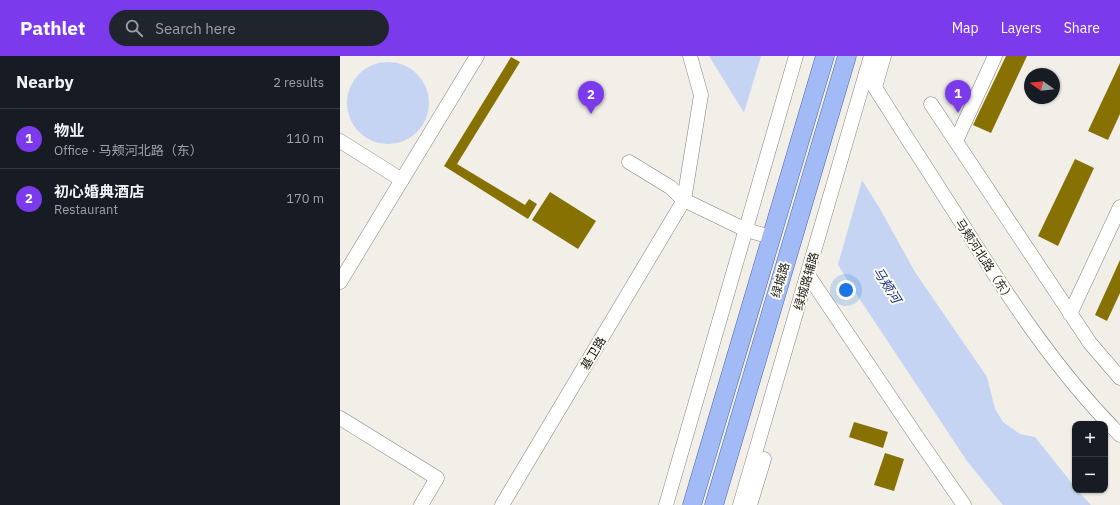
<!DOCTYPE html>
<html lang="en">
<head>
<meta charset="utf-8">
<style>
  :root { --surface:#171b24; --page:#20242c; --text:#f1f3f6; --muted:#9ea1a6; --line:#363941; --accent:#7c3aed }
  body { margin:0; font-family:"IBM Plex Sans","Noto Sans SC",sans-serif; background:var(--page); color:var(--text) }
  .controls { position:absolute; right:12px; bottom:12px; display:grid; overflow:hidden; border-radius:8px; box-shadow:0 1px 3px #0004 }
  .controls button { width:36px; height:36px; display:grid; place-items:center; padding:0; border:0; border-bottom:1px solid var(--line); background:var(--surface); color:var(--text); font:20px sans-serif }
  .compass { position:absolute; left:684px; top:12px; width:36px; height:36px; border-radius:50%; background:var(--surface); box-shadow:0 1px 3px #0004; rotate:284deg }
  .you { position:absolute; left:506px; top:234px; width:14px; height:14px; margin:-10px; border:3px solid #fff; border-radius:50%; background:#1a73e8; box-shadow:0 0 0 6px #1a73e833 }
  .badge { display:grid; place-items:center; width:26px; height:26px; border-radius:50%; background:var(--accent); color:#fff; font-size:13px; font-weight:700 }
  .pin { position:absolute; translate:-50% -33px; filter:drop-shadow(0 1px 2px #0008) }
  .pin::after { content:''; position:absolute; top:21px; width:14px; height:12px; background:inherit; clip-path:polygon(0 0,100% 0,50% 100%) }
  .list { margin:0; padding:0; list-style:none }
  h2 { display:flex; justify-content:space-between; align-items:center; height:52px; margin:0; padding:0 16px; font-size:17px }
  h2 small { font-size:13px; font-weight:400; color:var(--muted) }
  .list li { display:grid; grid-template-columns:26px 1fr auto; gap:12px; align-items:center; box-sizing:border-box; height:60px; padding:0 16px; border-top:1px solid var(--line) }
  .list b { display:block; font-size:15px; white-space:nowrap }
  .list p { margin:0; font-size:13px; white-space:nowrap; color:var(--muted) }
  .list em { font-size:13px; font-style:normal; color:var(--muted) }
  .icon { flex:none; width:22px; height:22px; fill:none; stroke:currentColor; stroke-width:2; stroke-linecap:round; stroke-linejoin:round }
  .map { position:relative; flex:none; width:780px; height:449px; overflow:hidden }
  header { display:flex; align-items:center; gap:24px; box-sizing:border-box; height:56px; padding:0 20px; background:var(--accent); color:#fff }
  header strong { font-size:19px }
  nav { display:flex; gap:22px; margin-inline-start:auto; font-size:14px }
  .search { width:280px; height:36px; background:var(--page); display:flex; align-items:center; gap:10px; box-sizing:border-box; padding:0 14px; border-radius:22px; color:var(--muted); font-size:15px }
  main { display:flex }
  aside { flex:1; background:var(--surface) }
  .map>svg:first-child { display:block }
  .water { fill:#c5d4f2 }
  .pier { fill:#f1efe8 }
  .building { fill:#877102 }
  .lines { fill:none; stroke-linecap:round; stroke-linejoin:round }
  .minor-casing { stroke:#84827c; stroke-width:15 }
  .major-casing { stroke:#4a64a4; stroke-width:19 }
  .minor { stroke:#fff; stroke-width:14 }
  .major { stroke:#a2bbf7; stroke-width:18 }
  .labels { text-anchor:middle; dominant-baseline:central; stroke-width:4; stroke-linejoin:round; paint-order:stroke }
  .street-label { font-size:12px; fill:#191816; stroke:#fefdf5 }
  .water-label { font-size:13px; font-style:italic; fill:#163285; stroke:#fefdf5 }
</style>
</head>
<body>
<header>
<strong>Pathlet</strong>
<div class="search"><svg class="icon" aria-label="search" viewBox="0 0 24 24"><circle cx="10" cy="10" r="6"/><path d="M15 15l6 6"/></svg>Search here</div>
<nav><a>Map</a><a>Layers</a><a>Share</a></nav>
</header>
<main>
<aside>
<h2>Nearby<small>2 results</small></h2>
<ul class="list">
<li><span class="badge">1</span><div><b>物业</b><p>Office · 马颊河北路（东）</p></div><em>110 m</em></li>
<li><span class="badge">2</span><div><b>初心婚典酒店</b><p>Restaurant</p></div><em>170 m</em></li>
</ul>
</aside>
<div class="map">
<svg width="780" height="449" viewBox="0 0 780 449">
  <rect width="100%" height="100%" fill="#f1efe8"/>
  <!-- water -->
  <g class="water">
    <polygon points="369,0 443,0 539,151 575,216 647,321 655,353 663,366 680,378 695,381 735,431 735,434 737,434 751,449 663,449 661,447 627,405 513,233"/>
    <circle cx="48" cy="47" r="41"/>
  </g>
  <!-- pier -->
  <polygon class="pier" points="421,0 446,0 523,121 497,212 403,60"/>
  <!-- building -->
  <g class="building">
    <polygon points="666,0 687,0 651,77 633,69"/>
    <polygon points="171,1 180,6 117,108 185,149 189,143 197,148 188,163 104,110"/>
    <polygon points="780,7 780,58 768,84 748,75"/>
    <polygon points="735,103 754,112 718,190 698,180"/>
    <polygon points="210,136 256,165 238,193 192,164"/>
    <polygon points="780,204 780,237 767,265 755,259"/>
    <polygon points="514,366 548,376 543,392 509,381"/>
    <polygon points="545,397 564,403 554,435 534,429"/>
  </g>
  <g class="lines">
    <!-- minor casing -->
    <g class="minor-casing">
      <g id="minor">
        <path d="M526,17C556,66 588,114 619,163C667,239 716,315 780,379"/>
        <polyline points="535,31 544,0"/>
        <polyline points="591,48 750,287 780,322"/>
        <polyline points="0,85 62,124"/>
        <polyline points="616,85 655,0"/>
        <polyline points="289,106 330,131 344,144 406,174 431,181"/>
        <polyline points="468,219 579,384 624,449"/>
        <polyline points="0,226 137,0"/>
        <polyline points="730,258 780,151"/>
        <polyline points="0,362 97,422 81,449"/>
        <polyline points="162,449 344,144 361,39 350,0"/>
        <polyline points="326,449 456,0"/>
        <polyline points="400,449 531,0"/>
        <polyline points="410,449 424,403"/>
      </g>
    </g>
    <!-- major casing -->
    <g class="major-casing">
      <g id="major">
        <polyline points="352,449 485,0"/>
        <polyline points="374,449 507,0"/>
      </g>
    </g>
    <!-- minor -->
    <use href="#minor" class="minor"/>
    <!-- major -->
    <use href="#major" class="major"/>
  </g>
  <g class="labels">
    <!-- street labels -->
    <g class="street-label">
      <text transform="translate(645 204) rotate(57)">马颊河北路（东）</text>
      <text transform="translate(440 224) rotate(-74)">绿城路</text>
      <text transform="translate(466 225) rotate(-74)">绿城路辅路</text>
      <text transform="translate(253 297) rotate(-59)">基卫路</text>
    </g>
    <!-- water labels -->
    <g class="water-label">
      <text transform="translate(547 229) rotate(58)">马颊河</text>
    </g>
  </g>
</svg>
<div class="controls">
<button>+</button>
<button>−</button>
</div>
<svg class="compass" viewBox="-18 -18 36 36"><path d="M0-13l5 13h-10z" fill="#e53935"/><path d="M0 13l5-13h-10z" fill="#9ea1a6"/></svg>
<div class="you"></div>
<div class="pin badge" style="left:618px;top:57px">1</div>
<div class="pin badge" style="left:251px;top:58px">2</div>
</div>
</main>
</body>
</html>
